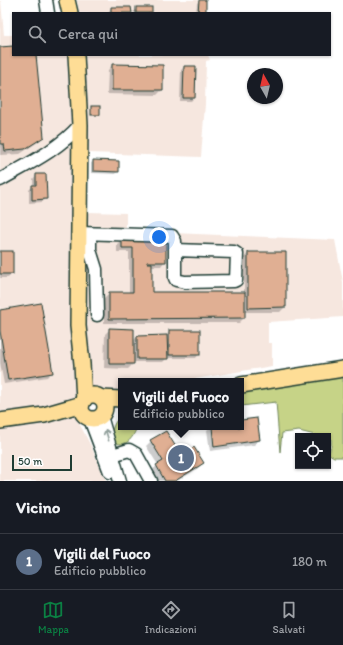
<!DOCTYPE html>
<html lang="it">
<head>
<meta charset="utf-8">
<style>
  :root { --surface:#171b24; --page:#20242c; --text:#f1f3f6; --muted:#9ea1a6; --line:#363941; --accent:#0b8043 }
  body { margin:0; font-family:Itim,sans-serif; background:var(--page); color:var(--text) }
  .controls { position:absolute; right:12px; bottom:12px; display:grid; overflow:hidden; border-radius:0px; box-shadow:0 1px 3px #0004 }
  .controls button { width:36px; height:36px; display:grid; place-items:center; padding:0; border:0; border-bottom:1px solid var(--line); background:var(--surface); color:var(--text); font:20px sans-serif }
  .compass { position:absolute; left:247px; top:68px; width:36px; height:36px; border-radius:50%; background:var(--surface); box-shadow:0 1px 3px #0004; rotate:352deg }
  .scale { position:absolute; left:12px; bottom:10px; width:60px; box-sizing:border-box; padding-left:4px; border:2px solid #1f3d34; border-top:0; font-size:11px; line-height:14px; white-space:nowrap; color:#1f3d34; -webkit-text-stroke:3px #fff; paint-order:stroke }
  .you { position:absolute; left:159px; top:237px; width:14px; height:14px; margin:-10px; border:3px solid #fff; border-radius:50%; background:#1a73e8; box-shadow:0 0 0 6px #1a73e833 }
  .badge { display:grid; place-items:center; width:26px; height:26px; border-radius:50%; background:var(--accent); color:#fff; font-size:13px; font-weight:700 }
  .pin { position:absolute; translate:-50% -50%; border:2px solid #fff; box-shadow:0 1px 4px #0006 }
  .popup { position:absolute; left:118px; top:378px; width:126px; height:52px; box-sizing:border-box; display:grid; place-content:center; border-radius:0px; background:var(--surface); filter:drop-shadow(0 1px 3px #0005); font-size:13px; white-space:nowrap; color:var(--muted) }
  .popup b { font-size:15px; color:var(--text) }
  .popup::after { content:''; position:absolute; left:50%; top:100%; margin-left:-8px; border:8px solid transparent; border-top-color:var(--surface) }
  .list { margin:0; padding:0; list-style:none }
  h2 { display:flex; justify-content:space-between; align-items:center; height:52px; margin:0; padding:0 16px; font-size:17px }
  h2 small { font-size:13px; font-weight:400; color:var(--muted) }
  .list li { display:grid; grid-template-columns:26px 1fr auto; gap:12px; align-items:center; box-sizing:border-box; height:56px; padding:0 16px; border-top:1px solid var(--line) }
  .list b { display:block; font-size:15px; white-space:nowrap }
  .list p { margin:0; font-size:13px; white-space:nowrap; color:var(--muted) }
  .list em { font-size:13px; font-style:normal; color:var(--muted) }
  .icon { flex:none; width:22px; height:22px; fill:none; stroke:currentColor; stroke-width:2; stroke-linecap:round; stroke-linejoin:round }
  .map { position:relative; flex:none; width:343px; height:481px; overflow:hidden }
  .search { position:absolute; background:var(--surface); box-shadow:0 1px 3px #0004; left:12px; right:12px; top:12px; height:44px; display:flex; align-items:center; gap:10px; box-sizing:border-box; padding:0 14px; border-radius:0px; color:var(--muted); font-size:15px }
  .sheet { height:108px; background:var(--surface) }
  nav { display:flex; justify-content:space-around; align-items:center; box-sizing:border-box; height:56px; border-top:1px solid var(--line); background:var(--surface); font-size:11px; color:var(--muted) }
  nav a { display:grid; justify-items:center; gap:2px }
  nav .on { color:var(--accent) }
  .map>svg:first-child { display:block }
  .built { fill:#f6e7df }
  .green { fill:#c6d387; stroke:#72885e }
  .shadow { fill:#0003 }
  .building { fill:#e0af93; stroke:#1f3d34 }
  .lines { fill:none; stroke-linecap:round; stroke-linejoin:round }
  .minor-casing { stroke:#1f3d34; stroke-width:15 }
  .major-casing { stroke:#1f3d34; stroke-width:18 }
  .minor { stroke:#fff; stroke-width:12 }
  .major { stroke:#fedd96; stroke-width:15 }
  .oneway { stroke:#8f9e9a }
</style>
</head>
<body>
<div class="map">
<svg width="343" height="481" viewBox="0 0 343 481">
  <rect width="100%" height="100%" fill="#fff"/>
  <filter id="ink" filterUnits="userSpaceOnUse"><feTurbulence type="fractalNoise" baseFrequency=".025" numOctaves="2"/><feDisplacementMap in="SourceGraphic" scale="8" xChannelSelector="R" yChannelSelector="G"/><feConvolveMatrix kernelMatrix="1 2 1 2 8 2 1 2 1" color-interpolation-filters="sRGB"/></filter>
  <g filter="url(#ink)">
    <!-- built -->
    <g class="built">
      <polygon points="77,0 206,0 206,13 79,13"/>
      <polygon points="0,1 1,1 4,35 13,35 13,55 208,55 210,60 206,61 205,104 201,157 89,153 87,212 126,213 126,231 335,240 343,282 343,317 268,322 268,343 272,343 272,366 183,381 121,381 121,391 67,400 91,446 106,481 0,481"/>
    </g>
    <!-- green -->
    <g class="green">
      <path d="M343,376V457H334L329,454C330,448 332,445 331,439L328,438V436H319L299,431L282,433L280,452L276,402L241,406V391Z"/>
      <path d="M121,416V427H137C133,437 128,447 115,443C110,434 112,423 121,416Z"/>
    </g>
    <!-- shadow -->
    <g class="shadow">
      <polygon points="199,1 205,1 205,13 196,13 197,3"/>
      <polygon points="111,8 130,13 108,13"/>
      <polygon points="137,8 151,13 133,13"/>
      <polygon points="0,48 13,55 35,55 43,137 38,142 20,154 0,155"/>
      <polygon points="112,65 162,90 157,95 107,94 108,70"/>
      <polygon points="184,67 194,98 191,101 180,101 181,70"/>
      <polygon points="94,161 118,171 116,174 91,173 91,163"/>
      <polygon points="36,175 46,199 42,202 29,203 29,190 33,186 33,179"/>
      <polygon points="122,239 165,261 161,266 151,266 151,293 244,293 244,258 248,253 285,307 280,312 244,312 244,318 239,323 104,323 104,298 109,293 129,293 129,252 117,252 117,244"/>
      <polygon points="0,252 12,274 8,278 0,278"/>
      <polygon points="0,311 52,372 47,377 4,384 0,363"/>
      <polygon points="110,329 133,341 137,337 166,336 170,331 199,354 196,358 167,358 163,362 133,362 133,364 128,369 104,368 105,334"/>
      <polygon points="241,421 259,440 254,445 210,451 207,430 210,427 241,427"/>
      <polygon points="151,441 180,457 203,463 198,468 177,481 158,481 151,471 158,465 146,446"/>
    </g>
    <!-- building -->
    <g class="building">
      <polygon points="199,0 206,0 206,13 198,13"/>
      <polygon points="111,7 131,7 132,13 111,13"/>
      <rect x="136" y="7" width="16" height="6"/>
      <polygon points="13,46 13,55 36,55 44,137 25,149 5,151 4,144 0,144 0,47"/>
      <polygon points="112,64 163,65 163,90 112,90"/>
      <polygon points="184,66 196,66 195,98 183,98"/>
      <rect x="91" y="106" width="9" height="9"/>
      <polygon points="93,160 119,161 119,172 93,171"/>
      <polygon points="36,174 46,174 47,199 32,200 32,185 36,185"/>
      <polygon points="122,238 156,241 156,242 166,242 166,262 147,262 147,263 152,263 152,292 245,292 245,318 109,319 109,292 133,292 133,248 122,248"/>
      <rect x="0" y="251" width="13" height="23"/>
      <polygon points="248,252 286,252 286,307 248,308"/>
      <polygon points="41,303 53,373 8,380 0,331 0,310"/>
      <polygon points="109,328 134,329 134,364 109,364"/>
      <rect x="169" y="330" width="31" height="25"/>
      <polygon points="167,335 168,359 137,359 137,336"/>
      <polygon points="257,418 260,440 214,447 212,427 241,427 241,420"/>
      <polygon points="166,431 181,455 194,447 204,463 175,481 165,481 156,465 163,461 150,440"/>
    </g>
    <g class="lines">
      <!-- minor casing -->
      <g class="minor-casing">
        <g id="minor">
          <polyline points="46,0 48,13"/>
          <path d="M0,180C28,164 58,150 80,125"/>
          <polyline points="80,233 172,236 175,241 175,278 176,280 185,282 234,281 236,280 237,254 234,252 175,250"/>
          <polyline points="90,234 90,250 96,269 97,315"/>
          <polyline points="101,416 120,481"/>
          <polyline points="90,419 110,472"/>
          <polyline points="106,457 129,450 136,454 151,481"/>
        </g>
      </g>
      <!-- major casing -->
      <g class="major-casing">
        <g id="major">
          <polyline points="67,0 70,13"/>
          <polyline points="76,55 80,125 78,326 82,364 84,400"/>
          <polyline points="241,385 343,369"/>
          <circle cx="93" cy="407" r="12"/>
          <polyline points="101,398 121,399"/>
          <polyline points="0,421 44,415 82,404"/>
        </g>
      </g>
      <!-- minor -->
      <use href="#minor" class="minor"/>
      <!-- major -->
      <use href="#major" class="major"/>
    </g>
    <!-- one-way arrows -->
    <defs><path id="oneway-shaft" d="M-6 0H5M1.5-3L5.5 0L1.5 3" fill="none" stroke-width="1.6" stroke-linecap="round" stroke-linejoin="round"/></defs>
    <use class="oneway" href="#oneway-shaft" transform="translate(107 435) rotate(-106)"/>
  </g>
</svg>
<div class="controls">
<button><svg class="icon" aria-label="locate" viewBox="0 0 24 24"><circle cx="12" cy="12" r="6"/><path d="M12 2v4M12 18v4M2 12h4M18 12h4"/></svg></button>
</div>
<svg class="compass" viewBox="-18 -18 36 36"><path d="M0-13l5 13h-10z" fill="#e53935"/><path d="M0 13l5-13h-10z" fill="#9ea1a6"/></svg>
<div class="scale">50 m</div>
<div class="you"></div>
<div class="pin badge" style="left:181px;top:458px;background:#5c6f8a">1</div>
<div class="popup"><b>Vigili del Fuoco</b>Edificio pubblico</div>
<div class="search"><svg class="icon" aria-label="search" viewBox="0 0 24 24"><circle cx="10" cy="10" r="6"/><path d="M15 15l6 6"/></svg>Cerca qui</div>
</div>
<section class="sheet">
<h2>Vicino<small></small></h2>
<ul class="list">
<li><span class="badge" style="background:#5c6f8a">1</span><div><b>Vigili del Fuoco</b><p>Edificio pubblico</p></div><em>180 m</em></li>
</ul>
</section>
<nav>
<a class="on"><svg class="icon" aria-label="map" viewBox="0 0 24 24"><path d="M3 6l6-2 6 2 6-2v14l-6 2-6-2-6 2zM9 4v14M15 6v14"/></svg>Mappa</a>
<a><svg class="icon" aria-label="directions" viewBox="0 0 24 24"><path d="M12 3l9 9-9 9-9-9zM9 14v-3h6M13 9l2 2-2 2"/></svg>Indicazioni</a>
<a><svg class="icon" aria-label="saved" viewBox="0 0 24 24"><path d="M7 4h10v16l-5-4-5 4z"/></svg>Salvati</a>
</nav>
</body>
</html>
